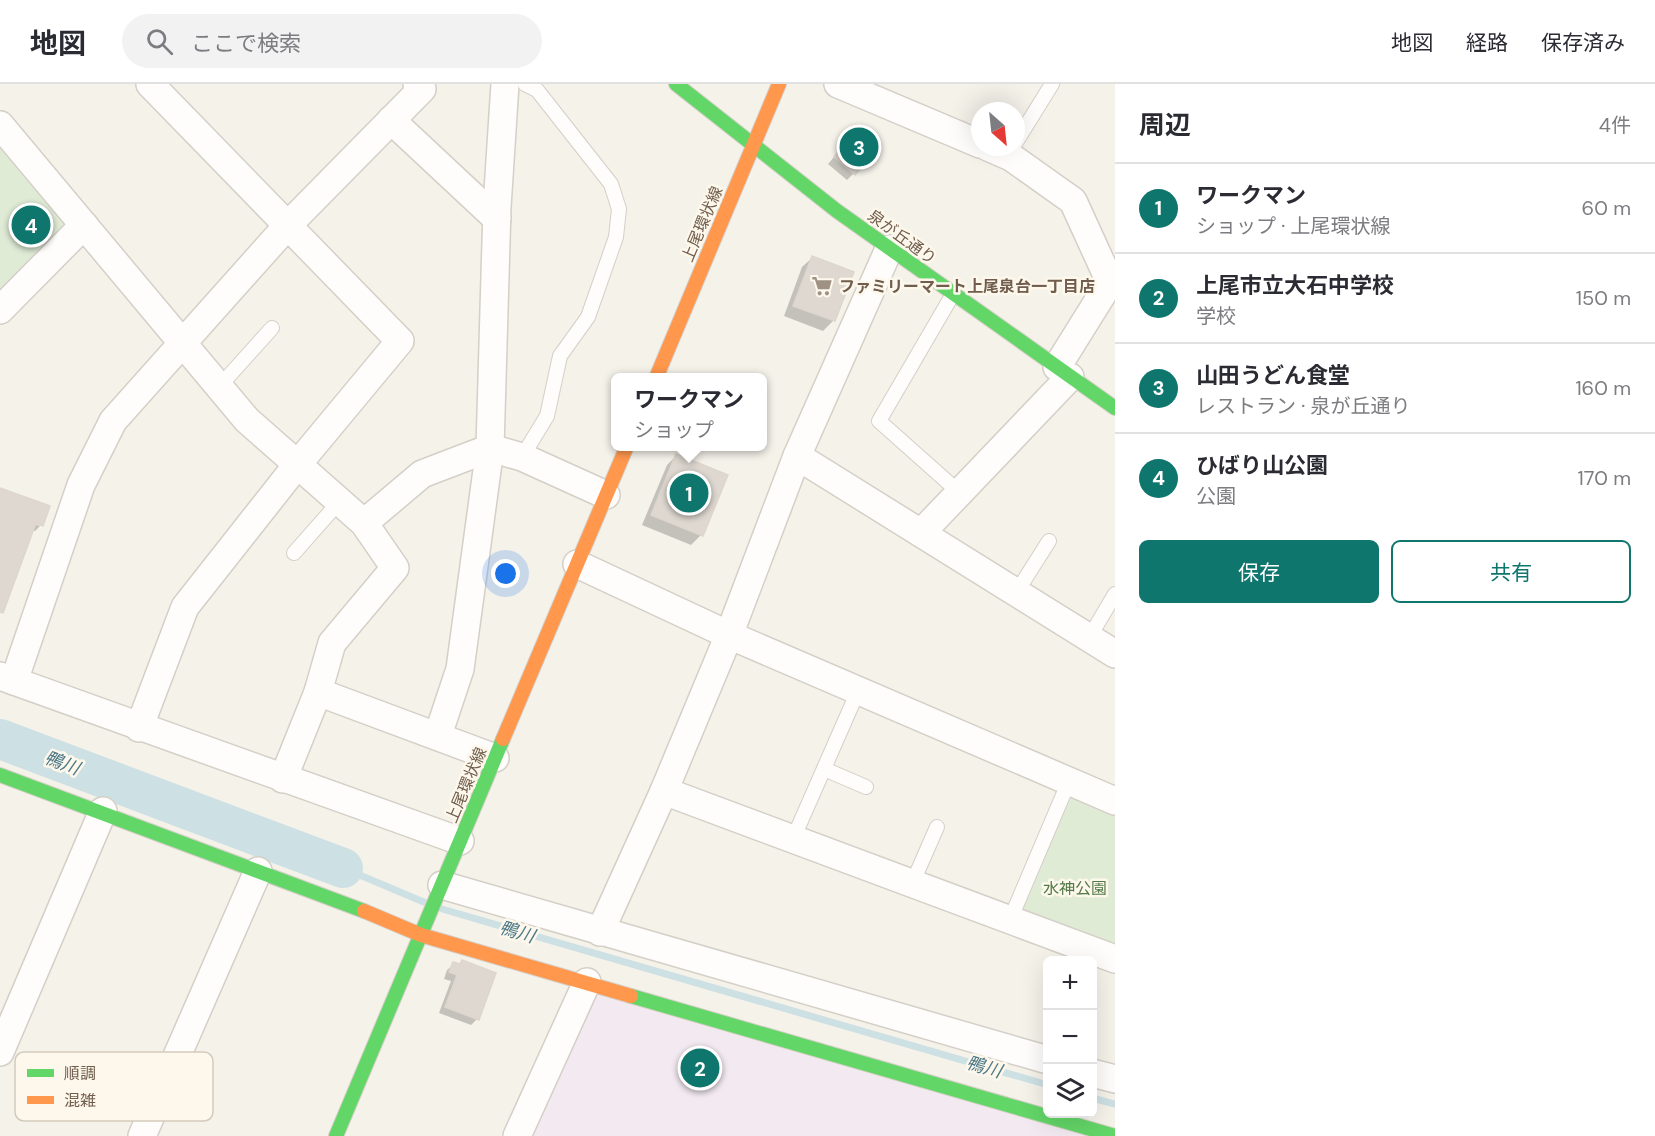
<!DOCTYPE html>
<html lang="ja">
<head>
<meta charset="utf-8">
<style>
  :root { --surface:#fff; --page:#f2f2f3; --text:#2b2b33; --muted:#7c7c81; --line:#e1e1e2; --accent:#0f766e }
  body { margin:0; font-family:"DM Sans","Noto Sans JP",sans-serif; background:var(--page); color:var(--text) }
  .controls { position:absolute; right:18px; bottom:18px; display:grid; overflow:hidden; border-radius:9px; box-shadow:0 6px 24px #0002 }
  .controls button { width:54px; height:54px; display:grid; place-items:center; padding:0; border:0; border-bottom:2px solid var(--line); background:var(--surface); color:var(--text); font:30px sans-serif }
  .compass { position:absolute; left:971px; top:18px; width:54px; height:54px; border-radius:50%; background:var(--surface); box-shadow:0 6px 24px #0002; rotate:153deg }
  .you { position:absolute; left:506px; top:490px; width:21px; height:21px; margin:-15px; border:4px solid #fff; border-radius:50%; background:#1a73e8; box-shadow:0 0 0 9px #1a73e833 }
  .badge { display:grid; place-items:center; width:39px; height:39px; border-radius:50%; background:var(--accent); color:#fff; font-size:20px; font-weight:700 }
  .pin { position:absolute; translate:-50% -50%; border:3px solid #fff; box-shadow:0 2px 6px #0006 }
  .popup { position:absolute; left:611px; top:289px; width:156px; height:78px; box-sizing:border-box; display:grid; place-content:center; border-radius:9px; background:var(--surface); filter:drop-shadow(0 2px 4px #0005); font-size:20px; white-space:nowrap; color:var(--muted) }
  .popup b { font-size:22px; color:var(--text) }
  .popup::after { content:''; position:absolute; left:50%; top:100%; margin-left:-12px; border:12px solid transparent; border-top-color:var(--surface) }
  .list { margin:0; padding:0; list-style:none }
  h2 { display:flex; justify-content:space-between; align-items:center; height:78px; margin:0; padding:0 24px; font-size:26px }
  h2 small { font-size:20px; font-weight:400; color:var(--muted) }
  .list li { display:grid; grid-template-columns:39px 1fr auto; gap:18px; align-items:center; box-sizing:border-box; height:90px; padding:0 24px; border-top:2px solid var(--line) }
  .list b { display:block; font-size:22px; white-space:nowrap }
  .list p { margin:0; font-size:20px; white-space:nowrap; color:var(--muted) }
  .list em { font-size:20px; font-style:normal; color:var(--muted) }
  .actions { display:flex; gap:12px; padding:18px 24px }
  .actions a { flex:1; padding:14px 0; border:2px solid var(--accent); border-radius:9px; text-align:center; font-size:21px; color:var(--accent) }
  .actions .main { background:var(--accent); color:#fff }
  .icon { flex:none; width:33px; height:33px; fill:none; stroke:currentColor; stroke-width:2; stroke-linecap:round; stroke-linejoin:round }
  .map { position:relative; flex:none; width:1115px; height:1052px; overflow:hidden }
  header { display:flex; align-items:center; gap:36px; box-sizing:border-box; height:84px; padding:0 30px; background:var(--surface); border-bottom:2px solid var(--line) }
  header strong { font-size:28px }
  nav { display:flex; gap:33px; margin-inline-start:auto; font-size:21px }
  .search { width:420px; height:54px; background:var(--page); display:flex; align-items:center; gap:15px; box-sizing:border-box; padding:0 21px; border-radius:33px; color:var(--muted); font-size:22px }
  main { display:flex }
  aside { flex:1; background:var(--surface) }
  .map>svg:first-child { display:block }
  .education { fill:#f3e9f1 }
  .green { fill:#e0ebd6 }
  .shadow { fill:#0003 }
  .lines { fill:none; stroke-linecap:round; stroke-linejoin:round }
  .stream { stroke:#cde0e4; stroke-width:7 }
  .river { stroke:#cde0e4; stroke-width:40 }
  .building { fill:#ded8d0; stroke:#ded6cd; stroke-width:1.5 }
  .lane-casing { stroke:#d4cfc7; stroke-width:16 }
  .street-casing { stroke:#d4cfc7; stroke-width:30 }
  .fast-casing { stroke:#d5cfc8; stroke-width:16 }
  .slow-casing { stroke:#d5cfc8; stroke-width:16 }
  .lane { stroke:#fefdfc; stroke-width:14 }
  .street { stroke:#fefdfc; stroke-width:27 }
  .fast { stroke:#63d668; stroke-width:14 }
  .slow { stroke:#ff974d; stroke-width:14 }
  .labels { text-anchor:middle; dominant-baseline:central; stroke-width:5; stroke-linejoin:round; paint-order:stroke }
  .street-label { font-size:16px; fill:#705d4d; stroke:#fdf8eb }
  .poi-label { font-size:16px; font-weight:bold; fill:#705d4d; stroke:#fdf8eb; text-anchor:start }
  .park-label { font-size:16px; fill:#537a49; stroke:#fdf8eb }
  .water-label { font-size:18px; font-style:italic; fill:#4c7889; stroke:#fdf8eb }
  .key { fill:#fdf8eb; stroke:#d3cabc; stroke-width:1.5 }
  .key-label { font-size:16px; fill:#705d4d }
</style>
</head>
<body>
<header>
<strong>地図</strong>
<div class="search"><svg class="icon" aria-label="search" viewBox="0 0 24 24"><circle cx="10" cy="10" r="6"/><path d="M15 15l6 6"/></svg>ここで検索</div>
<nav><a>地図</a><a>経路</a><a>保存済み</a></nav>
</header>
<main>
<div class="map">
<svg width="1115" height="1052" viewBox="0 0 1115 1052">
  <rect width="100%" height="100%" fill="#f5f2ea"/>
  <!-- education -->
  <polygon class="education" points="591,909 1086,1052 521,1052"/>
  <!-- green -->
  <g class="green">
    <polygon points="0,63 63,137 63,146 0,214"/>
    <polygon points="1076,713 1115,730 1115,861 1026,830 1023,821 1068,716"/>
  </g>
  <!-- shadow -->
  <g class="shadow">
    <polygon points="854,50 853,90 847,96 828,80"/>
    <polygon points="813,173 852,189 833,237 823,247 784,232 802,183"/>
    <polygon points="677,371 701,451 691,461 642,441 667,381"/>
    <polygon points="0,405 48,423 40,442 40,439 30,435 29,438 40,442 35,447 32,446 0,529"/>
    <polygon points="462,877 477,935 471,941 439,929 451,897 444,895 447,886 454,880 458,881"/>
  </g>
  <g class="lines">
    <!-- stream -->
    <g class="stream">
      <polyline points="343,784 426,819"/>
      <polyline points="442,825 1048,1001"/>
      <polyline points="1092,1014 1115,1020"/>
    </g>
    <!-- river -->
    <polyline class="river" points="0,655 343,784"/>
  </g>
  <!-- building -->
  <g class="building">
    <polygon points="860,42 881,60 855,91 834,73"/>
    <polygon points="812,172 854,188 835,237 793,222"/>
    <polygon points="676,370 728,391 703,452 651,431"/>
    <polygon points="0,404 50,422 43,442 36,439 3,529 0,528"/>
    <polygon points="462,876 496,889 479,936 445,923 457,891 449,888 453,878 460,880"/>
  </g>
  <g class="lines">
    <!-- lane casing -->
    <g class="lane-casing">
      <g id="lane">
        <polyline points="1016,58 1052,0"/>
        <polyline points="953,210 879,337 960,409"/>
        <polyline points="219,303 272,244"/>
        <polyline points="522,373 547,332 560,272 588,233 616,153 619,125 611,100 537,6 525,0"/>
        <polyline points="294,469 339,418"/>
        <polyline points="1016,509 1049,457"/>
        <polyline points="1089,554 1115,510"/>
        <polyline points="824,685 866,703"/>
        <polyline points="793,755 858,607"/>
        <polyline points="912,800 937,743"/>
        <polyline points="1010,836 1069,697"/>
      </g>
    </g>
    <!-- street casing -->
    <g class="street-casing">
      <g id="street">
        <polyline points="838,0 980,60"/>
        <polyline points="391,36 497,135"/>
        <polyline points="0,41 247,336 364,439 395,484 332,559 318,608 283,695"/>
        <polyline points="988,63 1011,73 1073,117 1110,198 1057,283"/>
        <polyline points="0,226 84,141"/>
        <polyline points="797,372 1115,570"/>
        <polyline points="364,439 422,390 490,364 522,373 606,411"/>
        <polyline points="921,449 1070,293"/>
        <polyline points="577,480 729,551 1115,717"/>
        <polyline points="0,592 460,757"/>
        <polyline points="14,597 81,401 113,337 288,141 422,5 417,0"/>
        <polyline points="318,608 495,674"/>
        <polyline points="139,644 185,523 297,381 400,257 150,0"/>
        <polyline points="438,651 460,585 490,364 497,123 505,0"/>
        <polyline points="664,707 1115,875"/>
        <polyline points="442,801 1048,976"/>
        <polyline points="600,848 664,707 729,551 797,372 889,165"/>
        <polyline points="0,968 103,727"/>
        <polyline points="1092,989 1115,995"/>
        <polyline points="142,1052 258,787"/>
        <polyline points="517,1052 587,898"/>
      </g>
    </g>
    <!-- fast casing -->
    <g class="fast-casing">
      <g id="fast">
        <polyline points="676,0 837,127 1115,324"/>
        <polyline points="0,691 364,827"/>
        <polyline points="631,912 1115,1052"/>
        <polyline points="336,1052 503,655"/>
      </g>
    </g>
    <!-- slow casing -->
    <g class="slow-casing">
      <g id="slow">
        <polyline points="656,294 779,0"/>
        <polyline points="503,655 627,362"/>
        <polyline points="364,827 421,851 631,912"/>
      </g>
    </g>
    <!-- lane -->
    <use href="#lane" class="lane"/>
    <!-- street -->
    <use href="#street" class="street"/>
    <!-- fast -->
    <use href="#fast" class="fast"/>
    <!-- slow -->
    <use href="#slow" class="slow"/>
  </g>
  <!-- icons -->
  <defs>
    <g id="supermarket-bare" transform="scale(1.62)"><path d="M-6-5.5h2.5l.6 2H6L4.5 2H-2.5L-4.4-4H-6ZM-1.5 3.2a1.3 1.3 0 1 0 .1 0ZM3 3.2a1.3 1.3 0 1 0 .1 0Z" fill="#9f9184" stroke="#fdf8eb" stroke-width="2.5" paint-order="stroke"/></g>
  </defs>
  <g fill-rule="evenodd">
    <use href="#supermarket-bare" x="822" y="202"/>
  </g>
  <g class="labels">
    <!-- street labels -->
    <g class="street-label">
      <text transform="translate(702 140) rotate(-67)">上尾環状線</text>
      <text transform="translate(902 153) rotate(36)">泉が丘通り</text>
      <text transform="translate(466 701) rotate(-67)">上尾環状線</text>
    </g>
    <!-- poi labels -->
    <g class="poi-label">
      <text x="839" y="202">ファミリーマート上尾泉台一丁目店</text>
    </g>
    <!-- park labels -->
    <g class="park-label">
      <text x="1075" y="804">水神公園</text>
    </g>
    <!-- water labels -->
    <g class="water-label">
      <text transform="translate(62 679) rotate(21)">鴨川</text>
      <text transform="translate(517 848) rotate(16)">鴨川</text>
      <text transform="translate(984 983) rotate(16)">鴨川</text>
    </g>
  </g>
  <!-- legend -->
  <rect x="15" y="968" width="198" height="69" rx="9" class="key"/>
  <rect x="27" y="985" width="27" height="8" fill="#63d668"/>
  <rect x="27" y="1012" width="27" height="8" fill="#ff974d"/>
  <g class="key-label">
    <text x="64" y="995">順調</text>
    <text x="64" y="1022">混雑</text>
  </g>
</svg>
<div class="controls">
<button>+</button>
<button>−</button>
<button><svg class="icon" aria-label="layers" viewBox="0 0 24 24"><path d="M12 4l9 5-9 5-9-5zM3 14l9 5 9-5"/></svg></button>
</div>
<svg class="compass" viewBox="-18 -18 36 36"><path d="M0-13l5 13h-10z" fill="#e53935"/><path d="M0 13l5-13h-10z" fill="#7c7c81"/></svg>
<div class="you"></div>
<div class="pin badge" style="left:689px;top:409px">1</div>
<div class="popup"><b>ワークマン</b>ショップ</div>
<div class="pin badge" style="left:700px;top:984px">2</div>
<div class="pin badge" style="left:859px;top:63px">3</div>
<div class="pin badge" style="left:31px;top:141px">4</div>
</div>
<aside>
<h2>周辺<small>4件</small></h2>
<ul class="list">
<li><span class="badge">1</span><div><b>ワークマン</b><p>ショップ · 上尾環状線</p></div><em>60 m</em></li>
<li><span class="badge">2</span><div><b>上尾市立大石中学校</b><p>学校</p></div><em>150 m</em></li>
<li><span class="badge">3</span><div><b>山田うどん食堂</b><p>レストラン · 泉が丘通り</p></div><em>160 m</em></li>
<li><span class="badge">4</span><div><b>ひばり山公園</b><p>公園</p></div><em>170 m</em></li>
</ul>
<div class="actions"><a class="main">保存</a><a>共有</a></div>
</aside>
</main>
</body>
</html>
